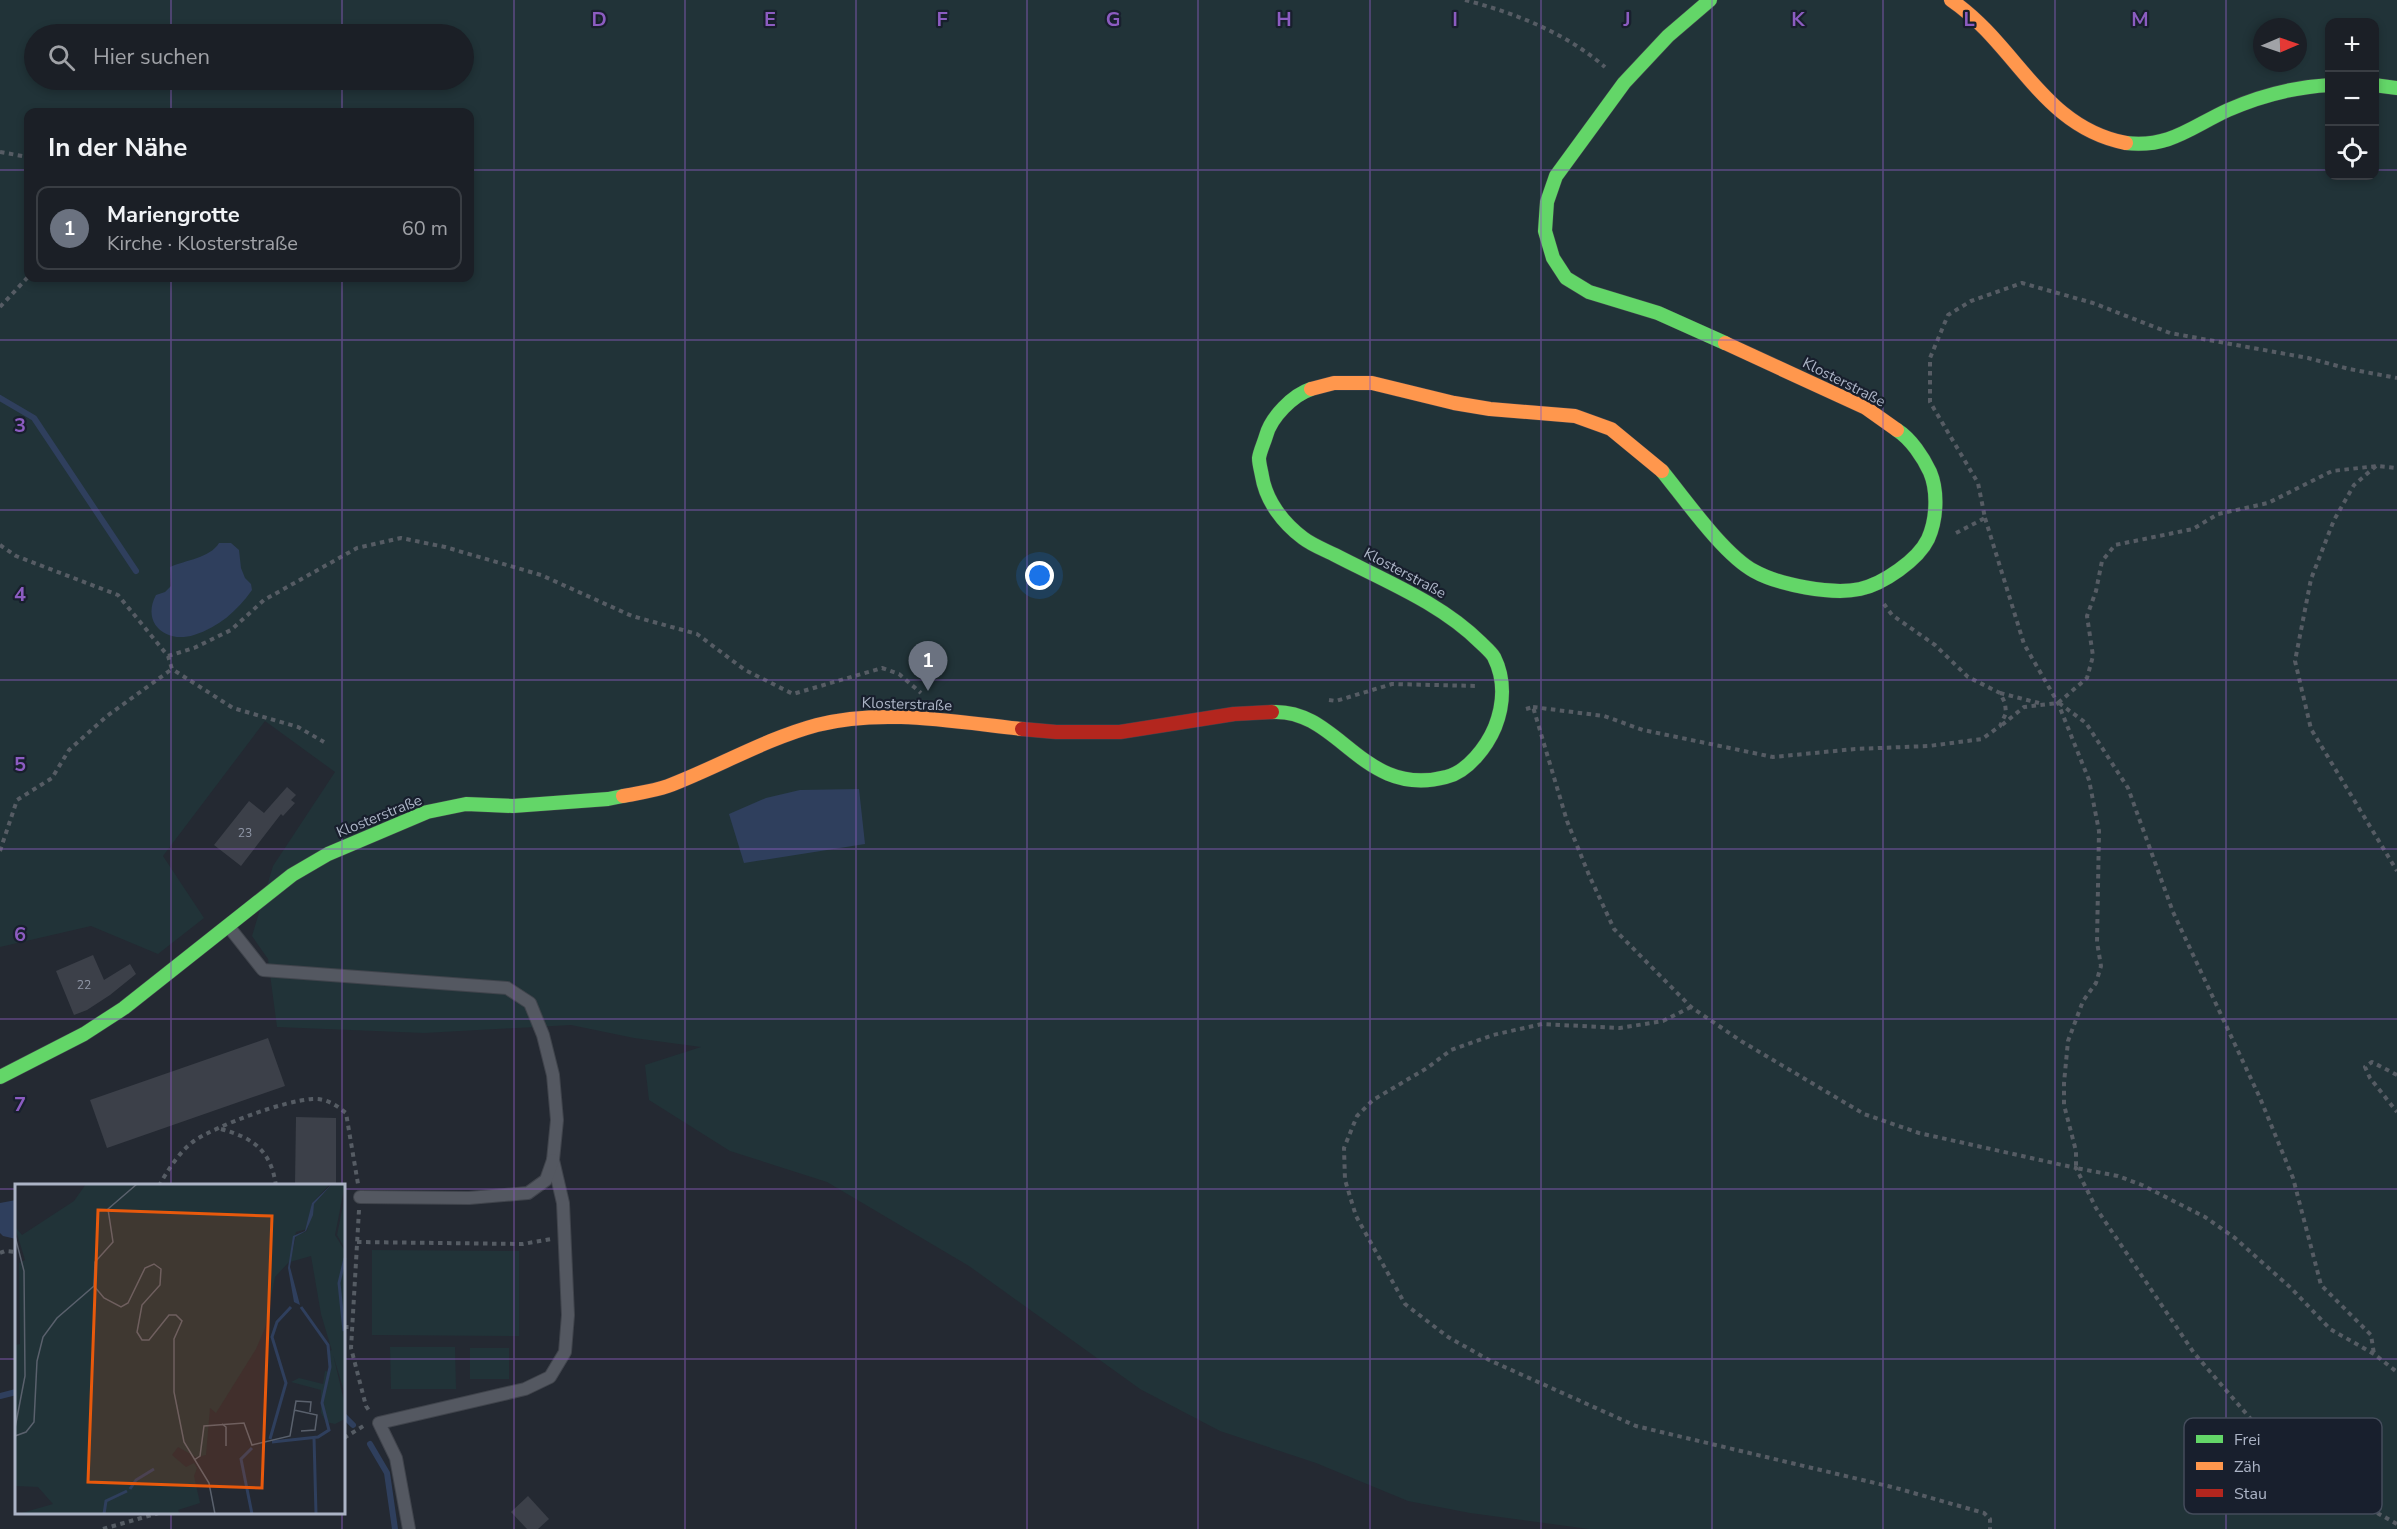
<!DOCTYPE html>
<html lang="de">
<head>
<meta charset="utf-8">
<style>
  :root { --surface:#1b1f26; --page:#24272e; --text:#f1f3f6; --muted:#a0a2a7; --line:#393d43; --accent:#d93025 }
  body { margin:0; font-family:"Nunito Sans",sans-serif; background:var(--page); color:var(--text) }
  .controls { position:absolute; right:18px; top:18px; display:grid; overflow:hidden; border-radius:12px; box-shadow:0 3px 9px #0003 }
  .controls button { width:54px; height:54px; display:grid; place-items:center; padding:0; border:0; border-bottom:2px solid var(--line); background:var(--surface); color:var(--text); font:30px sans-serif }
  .compass { position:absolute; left:2253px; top:18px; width:54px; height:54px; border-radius:50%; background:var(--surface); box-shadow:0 3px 9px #0003; rotate:88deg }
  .you { position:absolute; left:1040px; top:576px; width:21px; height:21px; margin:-15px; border:4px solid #fff; border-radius:50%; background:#1a73e8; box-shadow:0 0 0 9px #1a73e833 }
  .badge { display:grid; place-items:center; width:39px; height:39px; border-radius:50%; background:var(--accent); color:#fff; font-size:20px; font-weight:700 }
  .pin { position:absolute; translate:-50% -50px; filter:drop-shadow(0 2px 3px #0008) }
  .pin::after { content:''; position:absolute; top:32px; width:21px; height:18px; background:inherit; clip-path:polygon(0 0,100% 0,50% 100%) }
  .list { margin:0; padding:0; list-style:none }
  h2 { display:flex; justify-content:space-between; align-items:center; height:78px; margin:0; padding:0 24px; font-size:26px }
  h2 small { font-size:20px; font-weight:400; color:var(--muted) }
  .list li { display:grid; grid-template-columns:39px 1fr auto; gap:18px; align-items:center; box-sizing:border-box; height:84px; margin:0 12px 12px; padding:0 12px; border:2px solid var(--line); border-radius:12px }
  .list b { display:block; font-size:22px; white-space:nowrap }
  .list p { margin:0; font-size:20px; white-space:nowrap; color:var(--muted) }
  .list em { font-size:20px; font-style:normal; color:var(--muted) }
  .icon { flex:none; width:33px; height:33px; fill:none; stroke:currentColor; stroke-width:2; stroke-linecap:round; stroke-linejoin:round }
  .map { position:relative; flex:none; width:2397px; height:1529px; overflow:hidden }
  .search { position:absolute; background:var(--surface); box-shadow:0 3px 9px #0003; left:24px; top:24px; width:450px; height:66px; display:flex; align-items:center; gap:15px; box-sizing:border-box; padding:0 21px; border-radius:33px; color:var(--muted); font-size:22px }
  .panel { position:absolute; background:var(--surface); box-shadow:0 3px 9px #0003; left:24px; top:108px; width:450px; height:174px; border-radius:12px }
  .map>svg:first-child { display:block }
  .green { fill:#213338; fill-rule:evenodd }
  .water { fill:#2f3f5d }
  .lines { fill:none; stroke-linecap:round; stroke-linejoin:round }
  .stream { stroke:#2f3f5d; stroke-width:6 }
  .building { fill:#3c4049 }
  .lane-casing { stroke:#40444c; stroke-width:14 }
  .fast-casing { stroke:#40444c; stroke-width:15 }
  .slow-casing { stroke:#40444c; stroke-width:15 }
  .jam-casing { stroke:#40444c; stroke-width:15 }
  .path { stroke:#565c64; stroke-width:4; stroke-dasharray:4.5 4.5; stroke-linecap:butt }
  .lane { stroke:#545861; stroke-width:12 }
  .fast { stroke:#63d668; stroke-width:14 }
  .slow { stroke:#ff974d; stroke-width:14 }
  .jam { stroke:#b3261e; stroke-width:14 }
  .grid { fill:none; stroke:#8c5cc1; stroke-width:1.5; stroke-opacity:0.55 }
  .labels { text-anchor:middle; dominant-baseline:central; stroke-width:4.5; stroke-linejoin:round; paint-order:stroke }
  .number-label { font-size:12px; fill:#9097a7 }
  .street-label { font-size:15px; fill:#acb4c6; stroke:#181f2d }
  .inset-river { fill:none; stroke:#2f3f5d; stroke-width:3 }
  .inset-road { fill:none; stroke:#5a616d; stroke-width:1.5 }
  .view { fill:#e8590c; fill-opacity:0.15; stroke:#e8590c; stroke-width:3 }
  .inset-edge { fill:none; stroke:#acb4c6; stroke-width:3 }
  .key { fill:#181f2d; stroke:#444c5b; stroke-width:1.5 }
  .key-label { font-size:16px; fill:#acb4c6 }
  .grid-label { font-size:20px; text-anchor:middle; font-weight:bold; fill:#8c5cc1; stroke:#181f2d; stroke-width:4.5; stroke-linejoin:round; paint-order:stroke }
</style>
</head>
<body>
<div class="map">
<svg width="2397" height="1529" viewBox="0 0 2397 1529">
  <rect width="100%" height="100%" fill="#242932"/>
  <!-- green -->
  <g class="green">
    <path d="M0,0H2397V1529H1589L1470,1513L1408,1501L1316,1463L1220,1431L1140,1389L969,1266L827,1182L730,1151L649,1100L645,1065L701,1047L634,1038L571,1025L424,1033L277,1027L268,959L252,936L273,866L335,772L265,721L163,856L204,918L158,954L91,926L0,947ZM2330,22H2374V176H2330ZM2262,27H2298V63H2262ZM34,34H464V80H34ZM28,112H470V278H28Z"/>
    <polygon points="372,1250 519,1251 519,1336 372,1335"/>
    <polygon points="390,1347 455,1347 456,1389 391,1389"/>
    <rect x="470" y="1348" width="39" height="31"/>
  </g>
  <!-- water -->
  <g class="water">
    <path d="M219,543H231L239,550L241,568L245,578L251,584L252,590C237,611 219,627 194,635C166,644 141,623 156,595L165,592L171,586L170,567C186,560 210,558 219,543Z"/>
    <polygon points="859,789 865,844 744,863 729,814 766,798 800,790"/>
    <polygon points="16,1200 16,1239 3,1236 0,1233 0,1203"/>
  </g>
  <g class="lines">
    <!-- stream -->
    <g class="stream">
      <polyline points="0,398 34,418 136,571"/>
      <polyline points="0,1396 16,1392"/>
      <polyline points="344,1416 353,1425"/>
      <polyline points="370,1444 387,1473 395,1529"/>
    </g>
  </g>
  <!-- building -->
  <g class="building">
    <polygon points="287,787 296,795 291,800 295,803 283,816 281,814 241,866 214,845 249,801 264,813"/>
    <polygon points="93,955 104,980 130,964 136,974 110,995 87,1010 74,1015 56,971"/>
    <polygon points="268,1038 285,1086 107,1148 90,1100"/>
    <polygon points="296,1117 336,1118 336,1185 295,1185"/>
    <polygon points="528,1496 549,1519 538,1529 527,1529 511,1512"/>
  </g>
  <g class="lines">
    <!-- lane casing -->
    <g class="lane-casing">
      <g id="lane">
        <polyline points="229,927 263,970 507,988 530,1003 543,1035 553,1075 557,1120 553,1160 563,1203 568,1315 565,1352 550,1377 525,1389 379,1423 396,1458 409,1529"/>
        <polyline points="360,1197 469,1198 528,1193 546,1180 553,1160"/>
      </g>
    </g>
    <!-- fast casing -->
    <g class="fast-casing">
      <g id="fast">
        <polyline points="1710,0 1668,36 1624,83 1556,176 1547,202 1545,231 1553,258 1566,278 1589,292 1658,313 1725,343"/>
        <polyline points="2374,85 2397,88"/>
        <path d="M2126,143C2170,148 2191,127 2228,110C2262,95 2293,87 2330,85"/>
        <path d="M1662,471C1685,499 1723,554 1754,571C1779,585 1832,595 1860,589C1883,584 1918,560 1928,539C1937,519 1938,491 1930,472C1923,457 1911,439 1897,430"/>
        <path d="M1272,712C1339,708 1362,799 1446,777C1468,772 1487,746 1495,727C1504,704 1505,679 1494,657C1491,652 1485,647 1481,643C1441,603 1385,581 1335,555C1325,550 1312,545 1303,538C1283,523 1266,501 1262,476C1261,470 1259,464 1259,458C1260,451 1264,443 1266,436C1271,417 1293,395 1311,389"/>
        <polyline points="0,1077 84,1034 124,1008 292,875 328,854 427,812 466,804 513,806 608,799 623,796"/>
      </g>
    </g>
    <!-- slow casing -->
    <g class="slow-casing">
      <g id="slow">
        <path d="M1951,0C2017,45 2042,127 2126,143"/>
        <polyline points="1725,343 1866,408 1897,430"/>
        <polyline points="1311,389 1334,383 1372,383 1454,403 1490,409 1575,416 1611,429 1662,471"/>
        <path d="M623,796C638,793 654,791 668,786C718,767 765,739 817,725C883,708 955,722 1022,729"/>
      </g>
    </g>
    <!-- jam casing -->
    <g class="jam-casing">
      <polyline id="jam" points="1022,729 1056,732 1120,732 1234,714 1272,712"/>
    </g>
    <!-- path -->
    <g class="path">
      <path d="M1465,0C1515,13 1566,33 1605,67"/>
      <polyline points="0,152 28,157"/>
      <polyline points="0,307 28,277"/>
      <polyline points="2376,466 2354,485 2334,520 2311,579 2295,661 2311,729 2397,871"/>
      <polyline points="1985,518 2024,644 2058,703 2089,780 2099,831 2097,942 2101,966 2096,983 2083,1001 2068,1041 2064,1083 2064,1105 2076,1151 2076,1168 2118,1176 2142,1185 2205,1217 2235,1238 2291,1288 2330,1329 2374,1354 2397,1372"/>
      <polyline points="1956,533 1985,518 1978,483 1930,402 1930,358 1948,315 1971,301 2022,283 2093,303 2170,333 2308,358 2349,369 2397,378"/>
      <polyline points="0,545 16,556 118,595 168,656 172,669 233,708 298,727 324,742"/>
      <polyline points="168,656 194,648 231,630 264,600 357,548 401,538 445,547 541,575 632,616 697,634 745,670 793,694 882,668 899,674 921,693"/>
      <polyline points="2000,693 2039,703"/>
      <polyline points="1329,700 1336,701 1392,684 1478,686"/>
      <polyline points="2059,703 2086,723 2128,788 2173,912 2260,1098 2293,1178 2321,1285 2371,1335 2374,1354"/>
      <polyline points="1533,707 1604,716 1643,730 1773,757 1855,749 1929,746 1982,739 2000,726 2006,713 2005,703 2000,693 1968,677 1935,645 1892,615 1884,604"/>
      <polyline points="1526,709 1533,707 1567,821 1589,875 1614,929 1691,1007 1741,1041 1864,1114 1919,1133 2076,1168 2096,1208 2194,1353 2262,1432 2287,1457 2311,1476 2397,1524"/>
      <polyline points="2002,725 2024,707 2058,703 2087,678 2093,656 2087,616 2096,591 2102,561 2115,545 2193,529 2218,514 2268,503 2332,471 2377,466 2397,468"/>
      <polyline points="0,851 17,800 52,778 69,750 107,716 172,669"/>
      <polyline points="1691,1007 1663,1021 1620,1028 1542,1024 1493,1035 1451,1050 1427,1068 1373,1100 1357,1116 1344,1148 1345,1180 1356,1216 1405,1304 1448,1337 1489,1360 1636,1426 1896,1488 1984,1513 1990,1519 1990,1529"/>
      <polyline points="2397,1075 2372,1062 2365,1067 2370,1078 2397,1112"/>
      <path d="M221,1129C253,1138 271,1150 276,1186"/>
      <path d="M159,1186C167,1171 180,1151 194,1141C218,1125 283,1101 312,1099C326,1098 336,1105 346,1113L358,1184"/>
      <polyline points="359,1210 351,1348 366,1406 370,1412"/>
      <polyline points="357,1242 523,1244 551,1239"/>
      <polyline points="0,1253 5,1251 16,1252"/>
      <polyline points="344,1327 352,1327"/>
      <polyline points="344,1438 365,1425"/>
      <polyline points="103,1529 162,1512"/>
    </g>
    <!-- lane -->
    <use href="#lane" class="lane"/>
    <!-- fast -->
    <use href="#fast" class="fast"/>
    <!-- slow -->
    <use href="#slow" class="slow"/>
    <!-- jam -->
    <use href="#jam" class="jam"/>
  </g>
  <!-- grid -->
  <path class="grid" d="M171,0V34M342,0V34M514,0V1529M685,0V1529M856,0V1529M1027,0V1529M1198,0V1529M1370,0V1529M1541,0V1529M1712,0V1529M1883,0V1529M2055,0V1529M2226,0V1529M171,80V112M342,80V112M0,170H28M470,170H2330M2374,170H2397M171,278V1186M342,278V1186M0,340H2397M0,510H2397M0,680H2397M0,849H2397M0,1019H2397M0,1189H16M344,1189H2397M0,1359H16M344,1359H2397M171,1512V1529M342,1512V1529"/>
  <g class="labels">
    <!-- number labels -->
    <g class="number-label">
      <text x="245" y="833">23</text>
      <text x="84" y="985">22</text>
    </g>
    <!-- street labels -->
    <g class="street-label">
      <text transform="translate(1844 382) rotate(27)">Klosterstraße</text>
      <text transform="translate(1405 573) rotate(28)">Klosterstraße</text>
      <text transform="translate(907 704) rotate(2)">Klosterstraße</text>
      <text transform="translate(379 816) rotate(-22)">Klosterstraße</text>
    </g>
  </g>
  <!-- overview -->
  <g transform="translate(15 1184)">
    <rect width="330" height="330" fill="#242932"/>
    <path d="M71,0H315L297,19L292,45L281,48L274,78L260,93L250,144L241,165L201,229L195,224L191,271L181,273L163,263L157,271L171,283L179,279L182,284L179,292L185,319L163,326L165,330H3L38,320L23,303L0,302V161L5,160L4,79L10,76L0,43L7,51L59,17ZM317,0H330L320,51L330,67V211L306,130L296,72L275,78L281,52L292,47L299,20ZM330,12V65L322,51ZM317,166L330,221V235L320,240L311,238L306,229V206L276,198L284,194L308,200L310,187L315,188L316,183L312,167Z" fill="#213338"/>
    <path d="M317,0L299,20L298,31L291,47L280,53L275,83L285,121L279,118L273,84L278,52L290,47L297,19Z" fill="#2f3f5d"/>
    <path class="inset-river" d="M329,147L324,99L330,74M299,253L301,330M255,255L271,199L257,153L262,138L276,123M257,258L303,253L314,246L307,219L315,183L313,161L286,123M237,264L226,275L237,330M115,305L121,296L139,285M89,330L91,317L112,307"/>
    <path class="inset-road" d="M122,0L93,25L98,58L80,78L79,102L89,114L106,123L113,119L130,84L139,80L146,85L145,101L127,121L122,148L127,156H134L154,131H161L167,137L159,155V208L169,258L194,299L200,330M0,52L9,87L10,192L0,244M279,226L302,231L300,246L286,247M207,240L211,243V262M0,252L11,248L19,238L22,177L28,153L42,134L79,102M179,276L185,272L189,242L229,239L237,261L275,252L281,217L296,218L295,228"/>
    <path class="view" d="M83,26L257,32L247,304L73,298Z"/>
    <rect width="330" height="330" class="inset-edge"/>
  </g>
  <!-- legend -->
  <rect x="2184" y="1418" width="198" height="96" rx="9" class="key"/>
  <rect x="2196" y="1435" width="27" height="8" fill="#63d668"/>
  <rect x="2196" y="1462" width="27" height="8" fill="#ff974d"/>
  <rect x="2196" y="1489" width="27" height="8" fill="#b3261e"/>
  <g class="key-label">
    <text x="2234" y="1445">Frei</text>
    <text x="2234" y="1472">Zäh</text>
    <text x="2234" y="1499">Stau</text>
  </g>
  <g class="grid-label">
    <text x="599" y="26">D</text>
    <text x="770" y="26">E</text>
    <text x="942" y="26">F</text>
    <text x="1113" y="26">G</text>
    <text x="1284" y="26">H</text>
    <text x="1455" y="26">I</text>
    <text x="1627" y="26">J</text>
    <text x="1798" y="26">K</text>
    <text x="1969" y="26">L</text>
    <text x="2140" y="26">M</text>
    <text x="20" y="432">3</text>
    <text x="20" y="601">4</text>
    <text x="20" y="771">5</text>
    <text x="20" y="941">6</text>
    <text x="20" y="1111">7</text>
  </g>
</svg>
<div class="controls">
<button>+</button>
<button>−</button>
<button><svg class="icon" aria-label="locate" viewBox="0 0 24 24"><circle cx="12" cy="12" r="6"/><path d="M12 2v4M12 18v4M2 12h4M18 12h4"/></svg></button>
</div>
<svg class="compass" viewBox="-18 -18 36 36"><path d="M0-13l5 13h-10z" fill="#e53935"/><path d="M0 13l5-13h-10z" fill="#a0a2a7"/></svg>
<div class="you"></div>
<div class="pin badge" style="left:928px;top:691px;background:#6b7280">1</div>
<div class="search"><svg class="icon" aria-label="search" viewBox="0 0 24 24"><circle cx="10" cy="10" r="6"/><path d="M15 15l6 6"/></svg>Hier suchen</div>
<section class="panel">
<h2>In der Nähe<small></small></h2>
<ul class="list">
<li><span class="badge" style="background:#6b7280">1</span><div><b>Mariengrotte</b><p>Kirche · Klosterstraße</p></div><em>60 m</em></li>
</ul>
</section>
</div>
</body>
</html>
